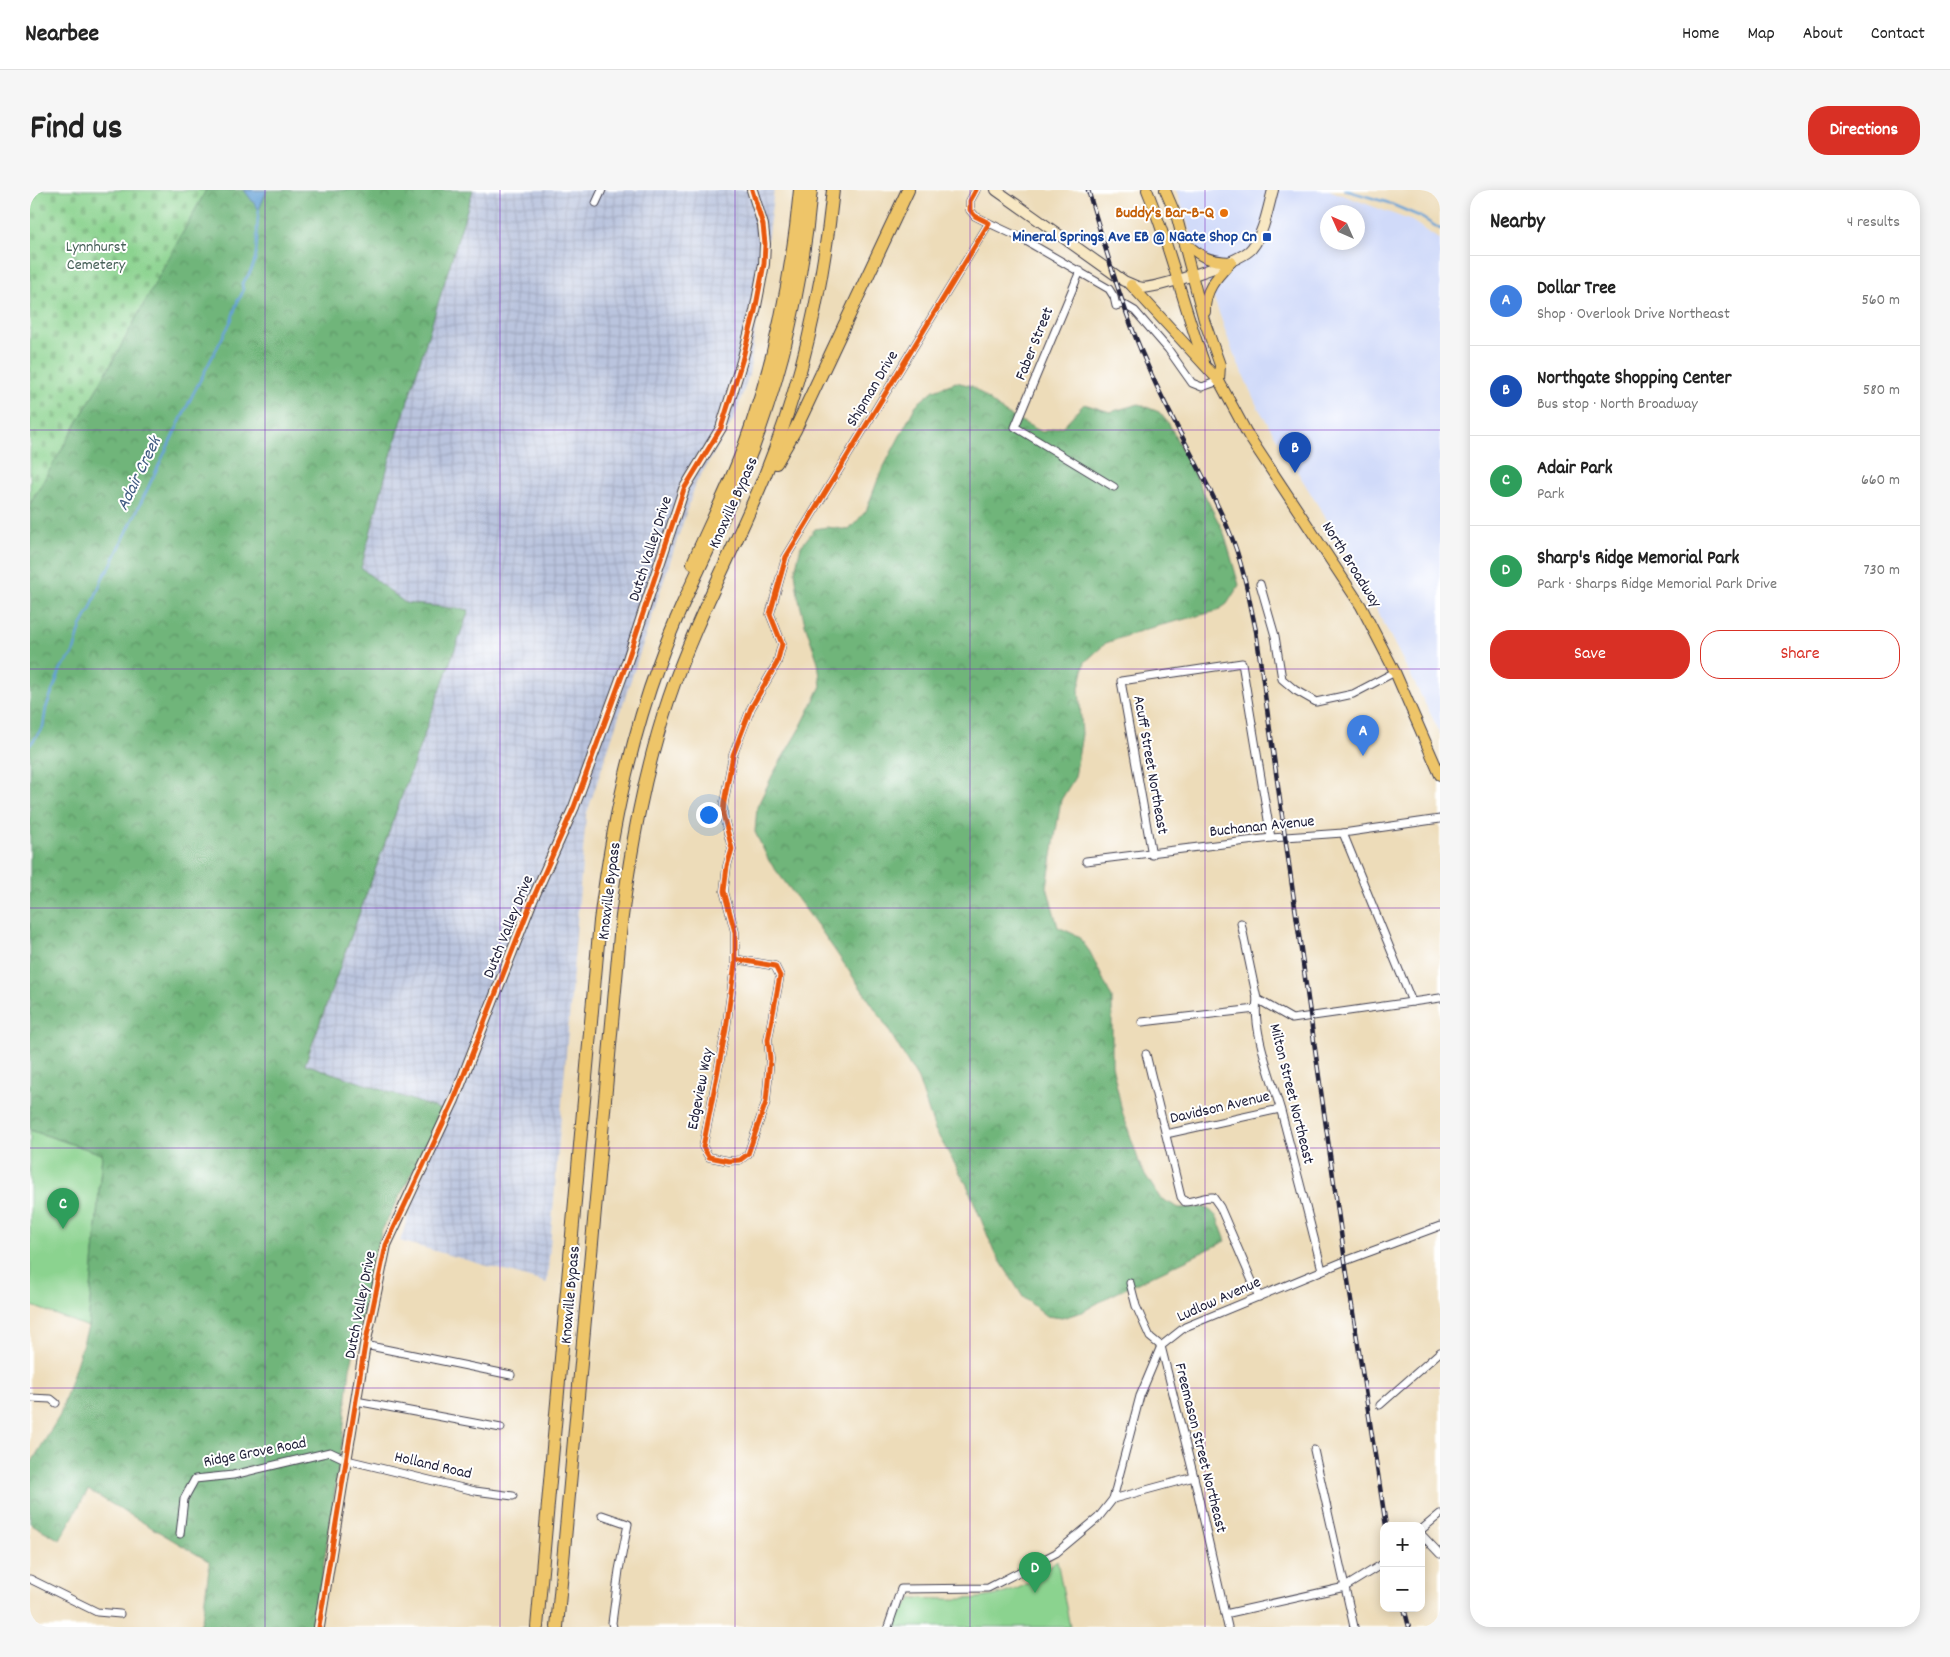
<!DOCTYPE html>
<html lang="en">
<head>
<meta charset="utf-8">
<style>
  :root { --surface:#fff; --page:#f6f6f6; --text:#222; --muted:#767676; --line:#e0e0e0; --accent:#d93025 }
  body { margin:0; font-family:Dekko,sans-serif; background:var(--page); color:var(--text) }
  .controls { position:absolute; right:15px; bottom:15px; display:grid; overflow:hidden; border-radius:10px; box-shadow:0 2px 12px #0003 }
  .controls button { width:45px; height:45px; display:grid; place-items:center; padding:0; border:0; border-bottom:1px solid var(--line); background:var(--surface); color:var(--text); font:25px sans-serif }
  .compass { position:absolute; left:1290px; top:15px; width:45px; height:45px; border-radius:50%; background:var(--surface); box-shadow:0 2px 12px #0003; rotate:315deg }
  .you { position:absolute; left:678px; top:624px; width:18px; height:18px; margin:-12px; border:4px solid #fff; border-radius:50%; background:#1a73e8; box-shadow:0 0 0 8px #1a73e833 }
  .badge { display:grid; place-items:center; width:32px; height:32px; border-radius:50%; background:var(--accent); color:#fff; font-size:16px; font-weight:700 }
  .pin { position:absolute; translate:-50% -41px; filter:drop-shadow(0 1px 2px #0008) }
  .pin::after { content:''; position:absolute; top:26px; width:18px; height:15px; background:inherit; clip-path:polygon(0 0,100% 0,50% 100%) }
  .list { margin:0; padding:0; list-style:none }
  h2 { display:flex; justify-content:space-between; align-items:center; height:65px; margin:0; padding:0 20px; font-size:21px }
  h2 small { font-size:16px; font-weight:400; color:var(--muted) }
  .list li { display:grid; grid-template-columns:32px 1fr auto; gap:15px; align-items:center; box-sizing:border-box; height:90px; padding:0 20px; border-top:1px solid var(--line) }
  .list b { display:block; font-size:19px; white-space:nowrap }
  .list p { margin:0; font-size:16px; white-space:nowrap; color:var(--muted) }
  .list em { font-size:16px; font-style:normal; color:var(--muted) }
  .actions { display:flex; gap:10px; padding:15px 20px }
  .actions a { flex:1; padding:11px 0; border:1px solid var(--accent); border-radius:20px; text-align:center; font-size:18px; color:var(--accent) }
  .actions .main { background:var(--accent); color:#fff }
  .map { position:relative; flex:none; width:1410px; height:1437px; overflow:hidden; border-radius:20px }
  header { display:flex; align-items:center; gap:30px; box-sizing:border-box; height:70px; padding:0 25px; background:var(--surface); border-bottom:1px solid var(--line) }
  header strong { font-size:24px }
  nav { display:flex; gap:28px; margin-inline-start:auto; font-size:18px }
  .intro { display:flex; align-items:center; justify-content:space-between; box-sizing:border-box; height:120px; padding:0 30px }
  h1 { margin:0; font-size:35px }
  .button { padding:12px 22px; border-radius:20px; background:var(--accent); color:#fff; font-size:18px; font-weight:700 }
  main { display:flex; gap:30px; padding:0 30px }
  aside { flex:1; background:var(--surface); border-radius:20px; box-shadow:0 2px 12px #0003 }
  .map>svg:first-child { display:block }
  .built { fill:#d0daf9; fill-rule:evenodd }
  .industrial { fill:url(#industrial-grid) }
  .green { fill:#8bd38f; stroke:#567a65 }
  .forest { fill:url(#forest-crowns); stroke:#496c5a }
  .cemetery { fill:url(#cemetery-stones); stroke:#567a65 }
  .water { fill:#65a1d6; stroke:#446288 }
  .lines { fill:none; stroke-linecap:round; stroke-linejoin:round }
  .stream { stroke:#65a1d6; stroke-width:2.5 }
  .street-casing { stroke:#403e4e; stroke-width:9 }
  .secondary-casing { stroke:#403e4e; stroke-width:12 }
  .primary-casing { stroke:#403e4e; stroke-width:12 }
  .highway-casing { stroke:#403e4e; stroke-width:14 }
  .street { stroke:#fff; stroke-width:7 }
  .secondary { stroke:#f8e8c3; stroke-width:10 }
  .primary { stroke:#eec569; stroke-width:10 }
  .highway { stroke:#eec569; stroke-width:12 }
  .rail-casing { stroke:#22223b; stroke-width:4.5 }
  .rail { stroke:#fff; stroke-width:2.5; stroke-dasharray:8; stroke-linecap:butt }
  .cycleway-casing { stroke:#fff; stroke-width:8 }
  .cycleway { stroke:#e8590c; stroke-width:5 }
  .grid { fill:none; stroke:#7b2cbf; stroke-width:1; stroke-opacity:0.55 }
  .food-dot { fill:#e8710a; stroke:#fff; stroke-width:2 }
  .transit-dot { fill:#1a4fb4; stroke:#fff; stroke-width:2 }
  .labels { text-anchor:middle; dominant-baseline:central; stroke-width:4; stroke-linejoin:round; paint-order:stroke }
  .food-label { font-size:16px; font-weight:bold; fill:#c56008; stroke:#fff; text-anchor:end }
  .transit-label { font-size:16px; font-weight:bold; fill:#164399; stroke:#fff; text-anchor:end }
  .park-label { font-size:16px; fill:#476058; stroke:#fff }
  .street-label { font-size:16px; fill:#22223b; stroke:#fff }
  .water-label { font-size:18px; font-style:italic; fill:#405b81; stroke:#fff }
</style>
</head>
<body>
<header>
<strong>Nearbee</strong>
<nav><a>Home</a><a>Map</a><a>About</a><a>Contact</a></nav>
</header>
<div class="intro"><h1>Find us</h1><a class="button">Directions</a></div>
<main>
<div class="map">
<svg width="1410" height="1437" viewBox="0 0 1410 1437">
  <defs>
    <pattern id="industrial-grid" width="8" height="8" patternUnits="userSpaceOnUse" patternTransform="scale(1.25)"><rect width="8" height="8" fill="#bac4de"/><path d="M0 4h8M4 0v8" fill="none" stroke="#a0a8bf"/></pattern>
    <pattern id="forest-crowns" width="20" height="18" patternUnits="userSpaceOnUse" patternTransform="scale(1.25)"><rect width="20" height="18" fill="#70b57a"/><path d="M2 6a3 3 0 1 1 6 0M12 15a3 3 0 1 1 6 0" fill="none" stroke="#5c9365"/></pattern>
    <pattern id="cemetery-stones" width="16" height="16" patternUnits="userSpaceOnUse" patternTransform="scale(1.25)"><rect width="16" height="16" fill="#8bd38f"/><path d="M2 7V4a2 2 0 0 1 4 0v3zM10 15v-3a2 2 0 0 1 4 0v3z" fill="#78b57c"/></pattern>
  </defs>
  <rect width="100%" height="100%" fill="#fff"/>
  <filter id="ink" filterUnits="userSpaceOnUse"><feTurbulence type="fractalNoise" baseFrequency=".02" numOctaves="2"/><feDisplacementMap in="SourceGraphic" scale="10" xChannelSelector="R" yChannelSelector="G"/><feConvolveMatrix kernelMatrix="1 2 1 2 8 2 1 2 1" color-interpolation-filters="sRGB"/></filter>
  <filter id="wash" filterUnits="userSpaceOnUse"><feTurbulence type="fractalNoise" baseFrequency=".0096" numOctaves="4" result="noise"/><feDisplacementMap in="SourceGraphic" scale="20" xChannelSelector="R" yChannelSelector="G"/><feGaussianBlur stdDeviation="1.12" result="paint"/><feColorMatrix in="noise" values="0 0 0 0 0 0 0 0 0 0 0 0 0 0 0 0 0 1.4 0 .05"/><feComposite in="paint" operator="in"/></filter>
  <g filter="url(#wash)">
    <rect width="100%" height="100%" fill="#eddcb9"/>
    <!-- built -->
    <path class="built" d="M1146,0H1299L1382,31L1410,50V545L1403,529L1319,366L1227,216L1202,160ZM1298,22H1328V52H1298Z"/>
    <!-- industrial -->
    <polygon class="industrial" points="443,0 744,0 719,185 704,229 666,293 556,626 517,1093 370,1051 414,921 275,875 439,420 375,413 331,379 359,272"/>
    <!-- green -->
    <g class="green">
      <polygon points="0,940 72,964 58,1137 0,1115"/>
      <path d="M1027,1370L1040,1437H860L883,1408C921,1409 959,1413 993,1396C1005,1390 1016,1379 1027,1370Z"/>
    </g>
    <!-- forest -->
    <g class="forest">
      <polygon points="176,0 443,0 359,272 331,378 375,413 439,420 275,874 415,921 351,1042 330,1139 320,1178 312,1254 291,1392 282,1437 169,1437 172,1430 180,1372 58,1300 30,1350 0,1333 0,1275 30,1225 58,1137 72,964 0,940 0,314 81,174"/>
      <polygon points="926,192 942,196 975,223 1012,242 1033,236 1054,214 1080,222 1109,214 1129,222 1139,234 1194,343 1209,395 1197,414 1187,421 1116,439 1076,453 1055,472 1049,498 1052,544 1045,587 1031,610 1017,697 1028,737 1048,746 1060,762 1082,808 1082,875 1092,921 1111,978 1130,1008 1149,1018 1177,1017 1187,1027 1196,1051 1080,1106 1052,1122 1032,1128 1016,1126 993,1107 964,1061 937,995 905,940 888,889 850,826 788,736 739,671 725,642 727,617 743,584 771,536 791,496 788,472 775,434 768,406 765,381 771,356 785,339 797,337 819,340 836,321 850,284 886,215 904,200"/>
    </g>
    <!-- cemetery -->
    <polygon class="cemetery" points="0,0 176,0 81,174 0,314"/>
    <!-- water -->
    <polygon class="water" points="214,0 237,0 229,20"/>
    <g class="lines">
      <!-- stream -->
      <g class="stream">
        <polyline points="1315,0 1356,12 1389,26 1410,39"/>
        <path d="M0,555L13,537L16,518L31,478L43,464L51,436L60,420L74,385L79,379L163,204L201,131L208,110L211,106L213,100L212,93C233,72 224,47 229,20"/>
      </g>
    </g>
  </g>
  <g filter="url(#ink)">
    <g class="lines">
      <!-- street casing -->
      <g class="street-casing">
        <g id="street">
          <polyline points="566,13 572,0"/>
          <polyline points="959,33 991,48 1079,99 1084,107 1086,116 1093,114 1105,121 1138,159 1162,193 1172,197 1189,191"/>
          <polyline points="1050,81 985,237 1084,297"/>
          <polyline points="1230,394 1245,446 1252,489 1265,500 1286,512 1323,504 1365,482"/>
          <polyline points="1313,643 1382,812"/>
          <polyline points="1122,665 1091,491 1212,473 1241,648"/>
          <polyline points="1056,671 1241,648 1313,643 1410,629"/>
          <path d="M1211,733L1227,809C1222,841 1242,889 1251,921C1265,974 1279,1027 1292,1080"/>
          <polyline points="705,769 745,776 750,786 738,850 740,869 736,912 718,964 710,970 699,971 679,967 673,957 696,839 705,774 705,742 694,701 697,676 702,659 693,624 694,612 703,565 721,518 747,473 752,454 740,424 756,367 959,33 945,26 940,20 940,11 946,0"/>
          <polyline points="1227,809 1262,829 1410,808"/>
          <polyline points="1112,832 1226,819"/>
          <path d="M1116,864L1151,1007L1155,1012C1165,1012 1173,1006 1183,1007L1190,1017L1229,1107"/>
          <polyline points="1136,944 1250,919"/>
          <polyline points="1100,1093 1106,1116 1120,1147 1131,1156 1164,1287 1198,1437"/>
          <polyline points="335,1155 481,1185"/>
          <polyline points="0,1208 21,1209 26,1213"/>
          <polyline points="326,1211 471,1238"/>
          <polyline points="1350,1215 1410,1162"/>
          <polyline points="1284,1260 1324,1437"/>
          <polyline points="1083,1309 1164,1287"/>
          <polyline points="572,1325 598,1334 589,1380 582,1433 583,1437"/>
          <polyline points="1391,1340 1410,1324"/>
          <polyline points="150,1344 154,1309 165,1289 203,1285 300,1262 317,1270 445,1301 483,1306"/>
          <polyline points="1391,1344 1410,1364"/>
          <polyline points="0,1389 67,1422 90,1424"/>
          <polyline points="1195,1424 1315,1397 1354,1373"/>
          <polyline points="858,1437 871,1399 958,1398 1026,1363 1068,1328 1083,1309 1110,1206 1131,1156 1155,1137 1315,1071 1410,1036"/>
        </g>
      </g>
      <!-- secondary casing -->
      <g class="secondary-casing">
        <g id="secondary">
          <path d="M966,0L1094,91L1108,97L1113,98C1132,96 1212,72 1222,58C1234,43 1238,18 1243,0"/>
          <polyline points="289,1437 335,1155 356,1055 424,910 501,713 544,617 596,475 654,299 691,238 712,171 725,121 734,74 735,54 733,35 722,0"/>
        </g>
      </g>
      <!-- primary casing -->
      <g class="primary-casing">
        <g id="primary">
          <path d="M1117,0C1140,56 1153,115 1174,172"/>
          <polyline points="1135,0 1147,28 1174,130 1190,175 1189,191"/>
          <path d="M1154,52C1171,67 1177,71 1201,72"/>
          <polyline points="1101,95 1189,191 1218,245 1331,416 1365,482 1410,585"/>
          <path d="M1175,122C1174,100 1187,87 1201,72"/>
        </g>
      </g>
      <!-- highway casing -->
      <g class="highway-casing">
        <g id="highway">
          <polyline points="746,273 765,240 878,0"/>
          <path d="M663,373C679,336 698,299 712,262C743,179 762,87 770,0"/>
          <path d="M507,1437L570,731C581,643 598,557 629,473C652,408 686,347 713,283C750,194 772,97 781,0"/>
          <path d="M527,1437L591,734C601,657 614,582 639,508C665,431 704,360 735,285C772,194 793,97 803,0"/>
        </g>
      </g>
      <!-- street -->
      <use href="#street" class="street"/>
      <!-- secondary -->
      <use href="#secondary" class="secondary"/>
      <!-- primary -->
      <use href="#primary" class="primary"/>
      <!-- highway -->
      <use href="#highway" class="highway"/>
      <!-- rail casing -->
      <g class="rail-casing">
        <g id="rail">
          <path d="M1058,0C1076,60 1093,122 1119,179C1143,235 1176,286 1200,343C1213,374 1219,408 1226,441L1315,1071L1356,1336"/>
          <polyline points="1374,1418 1379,1437"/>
        </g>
      </g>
      <!-- rail -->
      <use href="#rail" class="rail"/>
      <!-- cycleway casing -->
      <g class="cycleway-casing">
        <g id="cycleway">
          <polyline points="705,769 745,776 750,786 738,850 740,869 736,912 718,964 710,970 699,971 679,967 673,957 696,839 705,774 705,742 694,701 697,676 702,659 693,624 694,612 703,565 721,518 747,473 752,454 740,424 756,367 959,33 945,26 940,20 940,11 946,0"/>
          <polyline points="289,1437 335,1155 356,1055 424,910 501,713 544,617 596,475 654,299 691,238 712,171 725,121 734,74 735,54 733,35 722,0"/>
        </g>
      </g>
      <!-- cycleway -->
      <use href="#cycleway" class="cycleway"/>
    </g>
  </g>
  <!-- grid -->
  <path class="grid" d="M235,0V1437M470,0V1437M705,0V1437M940,0V1437M1175,0V1437M0,240H1410M0,479H1410M0,718H1410M0,958H1410M0,1198H1410"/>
  <!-- markers -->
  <circle class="food-dot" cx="1194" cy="23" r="5"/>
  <rect class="transit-dot" x="1232" y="42" width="10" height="10" rx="2.5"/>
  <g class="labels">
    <!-- food labels -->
    <g class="food-label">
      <text x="1184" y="23">Buddy's Bar-B-Q</text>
    </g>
    <!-- transit labels -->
    <g class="transit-label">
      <text x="1227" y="47">Mineral Springs Ave EB @ NGate Shop Cn</text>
    </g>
    <!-- park labels -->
    <g class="park-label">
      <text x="66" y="57">Lynnhurst<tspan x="66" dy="18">Cemetery</tspan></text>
    </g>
    <!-- street labels -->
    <g class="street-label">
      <text transform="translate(1005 154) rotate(-68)">Faber Street</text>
      <text transform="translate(843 199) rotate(-59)">Shipman Drive</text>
      <text transform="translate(704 313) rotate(-66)">Knoxville Bypass</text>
      <text transform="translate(621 359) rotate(-72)">Dutch Valley Drive</text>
      <text transform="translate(1321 375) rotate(58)">North Broadway</text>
      <text transform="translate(1120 575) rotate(80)">Acuff Street Northeast</text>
      <text transform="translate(1232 637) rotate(-6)">Buchanan Avenue</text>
      <text transform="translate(580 701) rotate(-83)">Knoxville Bypass</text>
      <text transform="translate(479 737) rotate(-68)">Dutch Valley Drive</text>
      <text transform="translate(671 899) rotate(-79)">Edgeview Way</text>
      <text transform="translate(1261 904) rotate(76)">Milton Street Northeast</text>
      <text transform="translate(1190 918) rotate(-13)">Davidson Avenue</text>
      <text transform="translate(541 1105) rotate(-85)">Knoxville Bypass</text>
      <text transform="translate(1189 1110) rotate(-24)">Ludlow Avenue</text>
      <text transform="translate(331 1115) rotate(-79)">Dutch Valley Drive</text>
      <text transform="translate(1170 1258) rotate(76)">Freemason Street Northeast</text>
      <text transform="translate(225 1263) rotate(-11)">Ridge Grove Road</text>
      <text transform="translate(403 1276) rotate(13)">Holland Road</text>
    </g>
    <!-- water labels -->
    <g class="water-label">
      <text transform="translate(110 284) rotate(-64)">Adair Creek</text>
    </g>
  </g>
</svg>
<div class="controls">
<button>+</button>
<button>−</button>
</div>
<svg class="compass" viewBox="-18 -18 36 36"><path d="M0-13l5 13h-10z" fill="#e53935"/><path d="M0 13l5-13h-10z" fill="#767676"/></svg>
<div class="you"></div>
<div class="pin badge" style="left:1333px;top:566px;background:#3f7fe0">A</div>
<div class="pin badge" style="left:1265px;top:283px;background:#1a4fb4">B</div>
<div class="pin badge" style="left:33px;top:1039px;background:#2e9e5b">C</div>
<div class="pin badge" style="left:1005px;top:1403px;background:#2e9e5b">D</div>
</div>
<aside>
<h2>Nearby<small>4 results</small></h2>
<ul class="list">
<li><span class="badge" style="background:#3f7fe0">A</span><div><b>Dollar Tree</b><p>Shop · Overlook Drive Northeast</p></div><em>560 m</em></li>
<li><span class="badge" style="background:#1a4fb4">B</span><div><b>Northgate Shopping Center</b><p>Bus stop · North Broadway</p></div><em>580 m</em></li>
<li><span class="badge" style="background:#2e9e5b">C</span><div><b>Adair Park</b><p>Park</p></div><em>660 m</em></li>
<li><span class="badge" style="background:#2e9e5b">D</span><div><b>Sharp's Ridge Memorial Park</b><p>Park · Sharps Ridge Memorial Park Drive</p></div><em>730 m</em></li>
</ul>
<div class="actions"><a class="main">Save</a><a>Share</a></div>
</aside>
</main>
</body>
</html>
